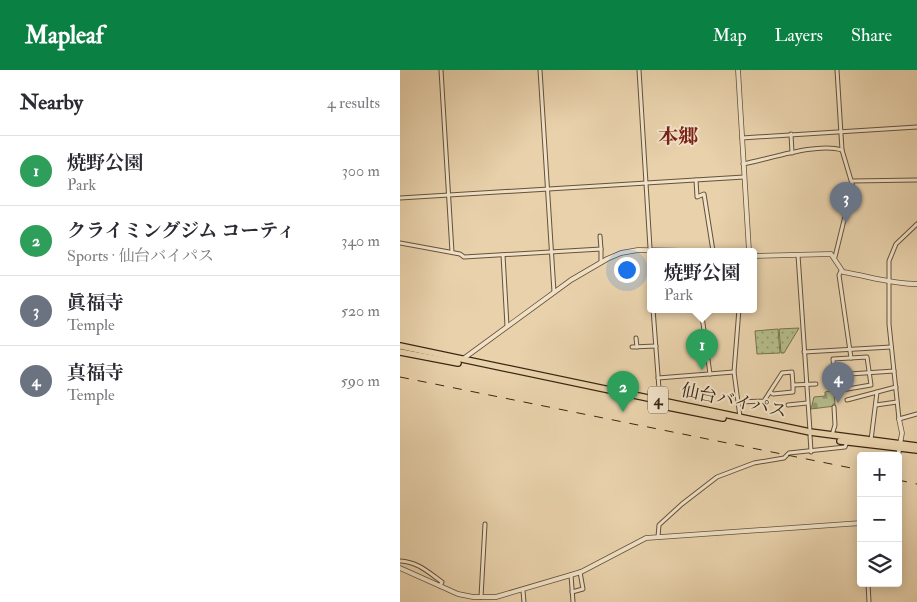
<!DOCTYPE html>
<html lang="en">
<head>
<meta charset="utf-8">
<style>
  :root { --surface:#fff; --page:#f2f2f3; --text:#2b2b33; --muted:#7c7c81; --line:#e1e1e2; --accent:#0b8043 }
  body { margin:0; font-family:"IM FELL Double Pica","Noto Serif JP",serif; background:var(--page); color:var(--text) }
  .controls { position:absolute; right:15px; bottom:15px; display:grid; overflow:hidden; border-radius:5px; box-shadow:0 2px 12px #0003 }
  .controls button { width:45px; height:45px; display:grid; place-items:center; padding:0; border:0; border-bottom:1px solid var(--line); background:var(--surface); color:var(--text); font:25px sans-serif }
  .you { position:absolute; left:226px; top:199px; width:18px; height:18px; margin:-12px; border:4px solid #fff; border-radius:50%; background:#1a73e8; box-shadow:0 0 0 8px #1a73e833 }
  .badge { display:grid; place-items:center; width:32px; height:32px; border-radius:50%; background:var(--accent); color:#fff; font-size:16px; font-weight:700 }
  .pin { position:absolute; translate:-50% -41px; filter:drop-shadow(0 1px 2px #0008) }
  .pin::after { content:''; position:absolute; top:26px; width:18px; height:15px; background:inherit; clip-path:polygon(0 0,100% 0,50% 100%) }
  .popup { position:absolute; left:247px; top:178px; width:110px; height:65px; box-sizing:border-box; display:grid; place-content:center; border-radius:5px; background:var(--surface); filter:drop-shadow(0 1px 4px #0005); font-size:16px; white-space:nowrap; color:var(--muted) }
  .popup b { font-size:19px; color:var(--text) }
  .popup::after { content:''; position:absolute; left:50%; top:100%; margin-left:-10px; border:10px solid transparent; border-top-color:var(--surface) }
  .list { margin:0; padding:0; list-style:none }
  h2 { display:flex; justify-content:space-between; align-items:center; height:65px; margin:0; padding:0 20px; font-size:21px }
  h2 small { font-size:16px; font-weight:400; color:var(--muted) }
  .list li { display:grid; grid-template-columns:32px 1fr auto; gap:15px; align-items:center; box-sizing:border-box; height:70px; padding:0 20px; border-top:1px solid var(--line) }
  .list b { display:block; font-size:19px; white-space:nowrap }
  .list p { margin:0; font-size:16px; white-space:nowrap; color:var(--muted) }
  .list em { font-size:16px; font-style:normal; color:var(--muted) }
  .icon { flex:none; width:28px; height:28px; fill:none; stroke:currentColor; stroke-width:2; stroke-linecap:round; stroke-linejoin:round }
  .map { position:relative; flex:none; width:517px; height:532px; overflow:hidden }
  header { display:flex; align-items:center; gap:30px; box-sizing:border-box; height:70px; padding:0 25px; background:var(--accent); color:#fff }
  header strong { font-size:24px }
  nav { display:flex; gap:28px; margin-inline-start:auto; font-size:18px }
  main { display:flex }
  aside { flex:1; background:var(--surface) }
  .map>svg:first-child { display:block }
  .grass { fill:url(#grass-dots); stroke:#76724e }
  .cemetery { fill:url(#cemetery-stones); stroke:#76724e }
  .lines { fill:none; stroke-linecap:round; stroke-linejoin:round }
  .minor-casing { stroke:#655238; stroke-width:5 }
  .tertiary-casing { stroke:#655238; stroke-width:5.5 }
  .trunk-casing { stroke:#392711; stroke-width:8 }
  .minor { stroke:#f0e1c8; stroke-width:3 }
  .tertiary { stroke:#f0e1c8; stroke-width:4 }
  .trunk { stroke:#e8d1ab; stroke-width:5.5 }
  .rail { stroke:#392711; stroke-width:1; stroke-dasharray:9 9; stroke-linecap:butt }
  .labels { text-anchor:middle; dominant-baseline:central; stroke-width:4; stroke-linejoin:round; paint-order:stroke }
  .shield { fill:#f0e1c8; stroke:#705f48; stroke-width:1 }
  .shield-label { font-size:16px; font-weight:bold; fill:#392711 }
  .street-label { font-size:18px; fill:#392711; stroke:#f0e1c8 }
  .quarter-label { font-size:20px; font-weight:bold; fill:#7a1f14; stroke:#f0e1c8 }
</style>
</head>
<body>
<header>
<strong>Mapleaf</strong>
<nav><a>Map</a><a>Layers</a><a>Share</a></nav>
</header>
<main>
<aside>
<h2>Nearby<small>4 results</small></h2>
<ul class="list">
<li><span class="badge" style="background:#2e9e5b">1</span><div><b>焼野公園</b><p>Park</p></div><em>300 m</em></li>
<li><span class="badge" style="background:#2e9e5b">2</span><div><b>クライミングジム コーティ</b><p>Sports · 仙台バイパス</p></div><em>340 m</em></li>
<li><span class="badge" style="background:#6b7280">3</span><div><b>眞福寺</b><p>Temple</p></div><em>520 m</em></li>
<li><span class="badge" style="background:#6b7280">4</span><div><b>真福寺</b><p>Temple</p></div><em>590 m</em></li>
</ul>
</aside>
<div class="map">
<svg width="517" height="532" viewBox="0 0 517 532">
  <defs>
    <pattern id="grass-dots" width="8" height="8" patternUnits="userSpaceOnUse" patternTransform="scale(1.25)"><rect width="8" height="8" fill="#b4bc8a"/><path d="M2 2h.1M6 6h.1" fill="none" stroke="#93996f" stroke-width="1.8" stroke-linecap="round"/></pattern>
    <pattern id="cemetery-stones" width="16" height="16" patternUnits="userSpaceOnUse" patternTransform="scale(1.25)"><rect width="16" height="16" fill="#b4bc8a"/><path d="M2 7V4a2 2 0 0 1 4 0v3zM10 15v-3a2 2 0 0 1 4 0v3z" fill="#93996f"/></pattern>
  </defs>
  <rect width="100%" height="100%" fill="#e8d1ab"/>
  <filter id="stains"><feTurbulence type="fractalNoise" baseFrequency=".004" numOctaves="4"/><feColorMatrix values="0 0 0 0 .2 0 0 0 0 .09 0 0 0 0 .02 0 0 0 .5 -.17"/></filter>
  <radialGradient id="worn" r=".72"><stop offset=".6" stop-color="#630" stop-opacity="0"/><stop offset="1" stop-color="#630" stop-opacity=".3"/></radialGradient>
  <!-- grass -->
  <g class="grass">
    <polygon points="399,258 384,283 381,283 379,259"/>
    <polygon points="378,259 380,283 357,284 355,261"/>
  </g>
  <!-- cemetery -->
  <polygon class="cemetery" points="434,320 435,336 411,339 414,327 425,326 425,322"/>
  <g class="lines">
    <!-- minor casing -->
    <g class="minor-casing">
      <g id="minor">
        <polyline points="41,0 52,182"/>
        <polyline points="140,0 154,222"/>
        <polyline points="239,0 251,194"/>
        <polyline points="391,64 392,83"/>
        <polyline points="342,68 517,57"/>
        <path d="M343,94C370,89 417,72 442,80"/>
        <polyline points="296,110 297,127 304,124 313,181"/>
        <polyline points="452,111 517,110"/>
        <polyline points="0,128 344,107"/>
        <polyline points="517,154 496,174 489,191 489,254 499,349 517,344"/>
        <polyline points="200,166 201,179"/>
        <polyline points="0,173 60,184 64,187 201,179 201,192"/>
        <polyline points="103,185 107,256"/>
        <polyline points="398,185 410,361"/>
        <polyline points="435,187 446,142 452,130 453,117 442,80 437,0"/>
        <polyline points="441,201 439,205 451,288"/>
        <polyline points="253,239 260,332"/>
        <polyline points="301,239 310,304"/>
        <polyline points="339,239 334,302 340,347"/>
        <polyline points="236,268 237,277"/>
        <polyline points="232,277 256,276"/>
        <polyline points="404,282 491,277"/>
        <polygon points="467,287 471,315 436,321 433,289"/>
        <polyline points="435,305 494,301"/>
        <polyline points="258,308 334,302"/>
        <polyline points="370,322 373,324 393,322 393,315"/>
        <polyline points="447,330 496,317"/>
        <polyline points="338,332 364,331 382,303 392,302 393,315 416,314"/>
        <polyline points="388,335 407,333"/>
        <polyline points="476,335 497,332"/>
        <polyline points="410,365 411,382"/>
        <polyline points="432,365 435,355 434,337"/>
        <polyline points="471,370 477,322"/>
        <polyline points="258,467 259,455 282,434 317,407 354,393 384,388 389,383 445,377 447,372"/>
        <path d="M0,491C18,492 28,502 42,512L40,516"/>
        <polyline points="171,505 173,532"/>
        <polyline points="468,513 469,532"/>
        <polyline points="123,521 124,532"/>
        <polyline points="172,522 183,519 180,502"/>
        <polyline points="81,527 85,454"/>
      </g>
    </g>
    <!-- tertiary casing -->
    <g class="tertiary-casing">
      <g id="tertiary">
        <polyline points="338,0 349,181"/>
        <path d="M353,186L431,184L443,202C468,206 491,214 517,214"/>
        <polyline points="63,289 171,210 207,189 221,183 238,180 295,181"/>
        <polyline points="498,386 502,363 499,349"/>
        <polyline points="0,498 58,524 73,527 96,527 181,502 246,468 461,453"/>
      </g>
    </g>
    <!-- trunk casing -->
    <g class="trunk-casing">
      <g id="trunk">
        <polyline points="0,276 410,362 517,376"/>
        <polyline points="0,282 58,293"/>
        <polyline points="253,334 323,348"/>
        <polyline points="440,371 517,380"/>
      </g>
    </g>
    <!-- minor -->
    <use href="#minor" class="minor"/>
    <!-- tertiary -->
    <use href="#tertiary" class="tertiary"/>
    <!-- trunk -->
    <use href="#trunk" class="trunk"/>
    <!-- rail -->
    <g class="rail">
      <polyline points="0,307 461,400"/>
      <polyline points="498,410 517,414"/>
    </g>
  </g>
  <g class="labels">
    <!-- shield labels -->
    <rect class="shield" x="248" y="316.5" width="20" height="27" rx="4"/>
    <g class="shield-label">
      <text x="258" y="330">4</text>
    </g>
    <!-- street labels -->
    <g class="street-label">
      <text transform="translate(334 331) rotate(12)">仙台バイパス</text>
    </g>
    <!-- quarter labels -->
    <g class="quarter-label">
      <text x="278" y="66">本郷</text>
    </g>
  </g>
  <rect width="100%" height="100%" filter="url(#stains)"/>
  <rect width="100%" height="100%" fill="url(#worn)"/>
</svg>
<div class="controls">
<button>+</button>
<button>−</button>
<button><svg class="icon" aria-label="layers" viewBox="0 0 24 24"><path d="M12 4l9 5-9 5-9-5zM3 14l9 5 9-5"/></svg></button>
</div>
<div class="you"></div>
<div class="pin badge" style="left:302px;top:300px;background:#2e9e5b">1</div>
<div class="popup"><b>焼野公園</b>Park</div>
<div class="pin badge" style="left:223px;top:342px;background:#2e9e5b">2</div>
<div class="pin badge" style="left:446px;top:153px;background:#6b7280">3</div>
<div class="pin badge" style="left:438px;top:333px;background:#6b7280">4</div>
</div>
</main>
</body>
</html>
